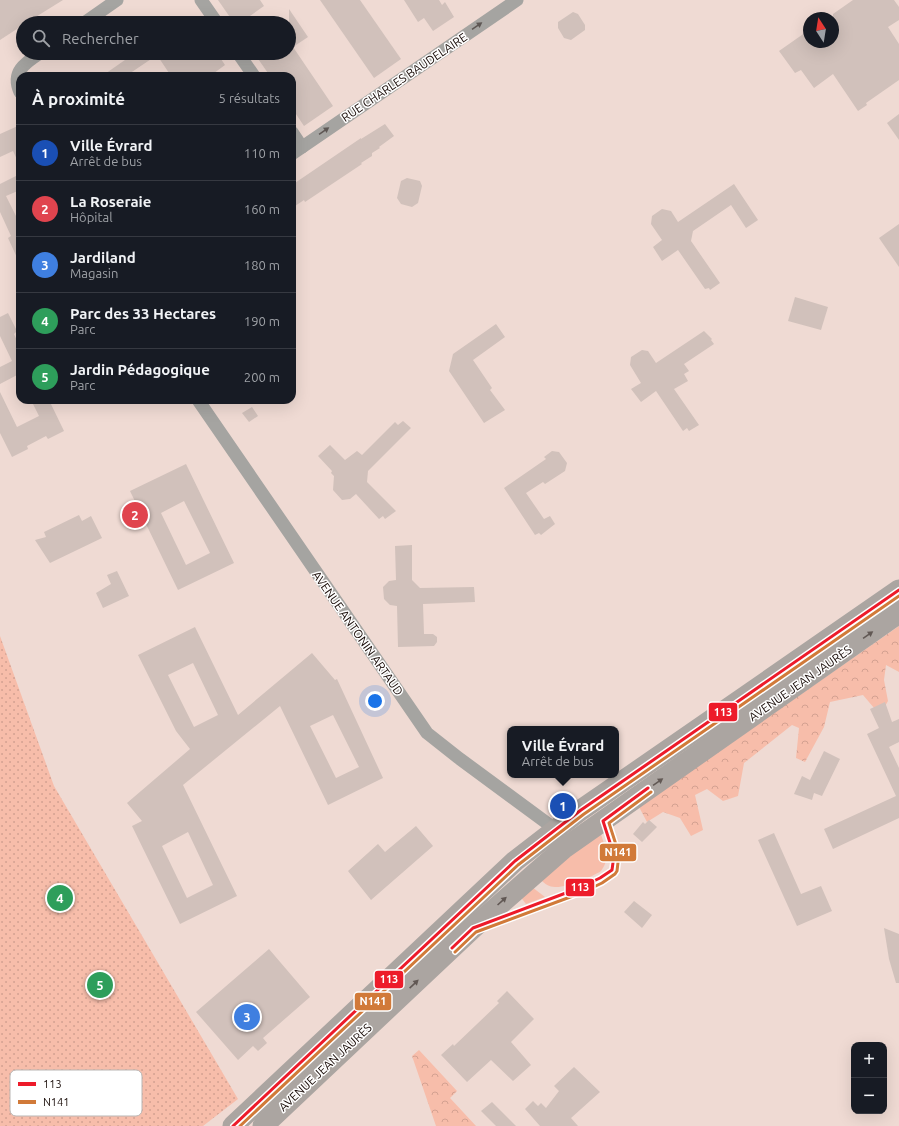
<!DOCTYPE html>
<html lang="fr">
<head>
<meta charset="utf-8">
<style>
  :root { --surface:#171b24; --page:#20242c; --text:#f1f3f6; --muted:#9ea1a6; --line:#363941; --accent:#b1abaa }
  body { margin:0; font-family:Ubuntu,sans-serif; background:var(--page); color:var(--text) }
  .controls { position:absolute; right:12px; bottom:12px; display:grid; overflow:hidden; border-radius:8px; box-shadow:0 4px 16px #0002 }
  .controls button { width:36px; height:36px; display:grid; place-items:center; padding:0; border:0; border-bottom:1px solid var(--line); background:var(--surface); color:var(--text); font:20px sans-serif }
  .compass { position:absolute; left:803px; top:12px; width:36px; height:36px; border-radius:50%; background:var(--surface); box-shadow:0 4px 16px #0002; rotate:348deg }
  .you { position:absolute; left:375px; top:701px; width:14px; height:14px; margin:-10px; border:3px solid #fff; border-radius:50%; background:#1a73e8; box-shadow:0 0 0 6px #1a73e833 }
  .badge { display:grid; place-items:center; width:26px; height:26px; border-radius:50%; background:var(--accent); color:#fff; font-size:13px; font-weight:700 }
  .pin { position:absolute; translate:-50% -50%; border:2px solid #fff; box-shadow:0 1px 4px #0006 }
  .popup { position:absolute; left:507px; top:726px; width:112px; height:52px; box-sizing:border-box; display:grid; place-content:center; border-radius:8px; background:var(--surface); filter:drop-shadow(0 1px 3px #0005); font-size:13px; white-space:nowrap; color:var(--muted) }
  .popup b { font-size:15px; color:var(--text) }
  .popup::after { content:''; position:absolute; left:50%; top:100%; margin-left:-8px; border:8px solid transparent; border-top-color:var(--surface) }
  .list { margin:0; padding:0; list-style:none }
  h2 { display:flex; justify-content:space-between; align-items:center; height:52px; margin:0; padding:0 16px; font-size:17px }
  h2 small { font-size:13px; font-weight:400; color:var(--muted) }
  .list li { display:grid; grid-template-columns:26px 1fr auto; gap:12px; align-items:center; box-sizing:border-box; height:56px; padding:0 16px; border-top:1px solid var(--line) }
  .list b { display:block; font-size:15px; white-space:nowrap }
  .list p { margin:0; font-size:13px; white-space:nowrap; color:var(--muted) }
  .list em { font-size:13px; font-style:normal; color:var(--muted) }
  .icon { flex:none; width:22px; height:22px; fill:none; stroke:currentColor; stroke-width:2; stroke-linecap:round; stroke-linejoin:round }
  .map { position:relative; flex:none; width:899px; height:1126px; overflow:hidden }
  .search { position:absolute; background:var(--surface); box-shadow:0 4px 16px #0002; left:16px; top:16px; width:280px; height:44px; display:flex; align-items:center; gap:10px; box-sizing:border-box; padding:0 14px; border-radius:22px; color:var(--muted); font-size:15px }
  .panel { position:absolute; background:var(--surface); box-shadow:0 4px 16px #0002; left:16px; top:72px; width:280px; height:332px; border-radius:12px }
  .map>svg:first-child { display:block }
  .green { fill:#f7bdaa }
  .forest { fill:url(#forest-crowns) }
  .park { fill:url(#park-dots) }
  .building { fill:#d1c1bb; fill-rule:evenodd }
  .lines { fill:none; stroke-linecap:round; stroke-linejoin:round }
  .minor { stroke:#a5a4a1; stroke-width:13 }
  .primary { stroke:#aba5a1; stroke-width:21 }
  .bus-1-casing { stroke:#fff; stroke-width:6 }
  .bus-2-casing { stroke:#fff; stroke-width:6 }
  .bus-1 { stroke:#ed1b2a; stroke-width:3 }
  .bus-2 { stroke:#d17a39; stroke-width:3 }
  .oneway { fill:#5e5754 }
  .oneway2 { fill:#615854 }
  .labels { text-anchor:middle; dominant-baseline:central; stroke-width:3; stroke-linejoin:round; paint-order:stroke }
  .street-label { font-size:12px; fill:#170a06; stroke:#fff }
  .key { fill:#fff; stroke:#b9b6b4; stroke-width:1 }
  .key-label { font-size:11px; fill:#170a06 }
  .line-badge { stroke:#fff; stroke-width:1.5 }
  .badge-label { font-size:11px; text-anchor:middle; font-weight:bold; fill:#fff }
</style>
</head>
<body>
<div class="map">
<svg width="899" height="1126" viewBox="0 0 899 1126">
  <defs>
    <pattern id="forest-crowns" width="20" height="18" patternUnits="userSpaceOnUse"><rect width="20" height="18" fill="#f7bdaa"/><path d="M2 6a3 3 0 1 1 6 0M12 15a3 3 0 1 1 6 0" fill="none" stroke="#d3a191"/></pattern>
    <pattern id="park-dots" width="8" height="8" patternUnits="userSpaceOnUse"><rect width="8" height="8" fill="#f7bdaa"/><path d="M2 2h.1M6 6h.1" fill="none" stroke="#d3a191" stroke-width="1.8" stroke-linecap="round"/></pattern>
  </defs>
  <rect width="100%" height="100%" fill="#efdad3"/>
  <!-- green -->
  <g class="green">
    <path d="M601,834C605,848 611,858 601,871C592,877 566,888 555,887C549,887 545,884 541,880L562,859Z"/>
    <polygon points="532,887 545,897 526,904 519,895"/>
  </g>
  <!-- forest -->
  <g class="forest">
    <polygon points="899,626 899,672 886,665 884,680 888,701 880,715 863,695 830,702 824,727 805,762 796,758 799,728 792,725 744,763 738,796 723,801 707,789 695,795 703,830 691,836 680,818 663,812 647,822 639,807"/>
    <polygon points="419,1050 457,1091 450,1098 476,1126 436,1126 412,1056"/>
  </g>
  <!-- park -->
  <polygon class="park" points="0,636 54,786 238,1099 203,1126 0,1126"/>
  <!-- building -->
  <g class="building">
    <polygon points="0,0 63,0 26,23 23,23 23,25 0,40"/>
    <polygon points="218,0 260,0 264,6 240,23 234,23"/>
    <polygon points="320,0 360,0 401,59 374,78"/>
    <polygon points="404,0 439,0 442,5 445,2 454,17 433,31 424,18 418,22"/>
    <polygon points="853,0 894,0 899,7 899,20 888,27 899,44 899,80 866,103 867,105 858,111 833,74 814,88 801,70 795,73 779,51 809,30 809,42 833,42 833,14"/>
    <polygon points="289,9 308,37 293,47 333,106 304,126 292,108 292,76 270,76 254,53 289,53"/>
    <polygon points="573,12 578,14 585,25 585,30 571,40 564,38 558,28 558,22"/>
    <polygon points="135,53 178,53 183,60 192,53 217,53 225,65 210,76 171,76 157,55 126,76 102,76"/>
    <polygon points="899,114 899,140 887,123"/>
    <polygon points="385,124 394,136 379,147 380,148 372,153 372,156 361,163 362,164 305,202 304,200 292,208 292,185 361,138 361,139"/>
    <polygon points="20,125 20,166 13,151 0,157 0,134"/>
    <polygon points="20,174 20,190 6,196 20,224 20,264 8,238 11,236 0,212 0,184"/>
    <polygon points="407,178 420,181 422,186 418,203 412,207 401,204 397,198 401,181"/>
    <polygon points="734,184 758,220 746,228 731,205 693,231 691,241 720,283 710,290 709,288 705,289 678,250 662,261 653,247 662,240 651,224 652,216 662,209 671,211 678,222"/>
    <polygon points="899,224 899,267 879,238"/>
    <polygon points="795,297 828,307 821,330 788,321"/>
    <polygon points="8,313 17,331 14,334 20,347 20,376 19,374 0,384 0,367 12,361 0,336 0,317"/>
    <polygon points="496,324 505,337 473,360 492,388 490,390 505,410 484,423 449,371 453,354"/>
    <polygon points="704,331 712,339 711,340 714,344 684,364 689,371 684,374 688,381 674,389 699,425 689,431 687,428 683,431 656,391 641,402 631,389 641,383 630,365 631,357 642,350 648,351 656,363"/>
    <polygon points="0,392 17,427 39,416 31,400 49,400 64,431 48,439 46,436 27,446 28,449 12,457 0,433"/>
    <polygon points="252,407 258,416 249,422 242,413"/>
    <polygon points="403,421 411,428 368,471 367,482 396,511 385,519 383,516 379,519 356,494 350,499 342,500 333,490 334,476 331,473 332,471 318,456 330,445 345,460 357,451 362,455 395,422 398,425"/>
    <polygon points="552,451 559,452 567,463 565,471 545,484 543,482 526,493 544,519 550,516 555,524 541,535 539,533 535,535 504,488 546,459 544,457"/>
    <path d="M186,464L234,563L178,590L130,491ZM184,501L210,553L186,565L161,513Z"/>
    <polygon points="79,515 82,521 91,516 102,538 50,563 35,540 46,537 44,532"/>
    <polygon points="412,545 412,580 420,588 474,587 475,602 423,604 424,634 433,634 437,637 437,642 434,646 398,647 397,606 390,605 384,599 383,587 389,581 396,580 395,546"/>
    <polygon points="117,571 129,596 103,608 96,593 111,584 107,575"/>
    <path d="M195,627L238,715L312,653L335,680L337,679L383,778L328,805L280,706L183,785L237,896L180,924L132,826L142,821L127,803L190,749L176,731L138,655ZM193,663L218,715L194,727L168,675ZM333,715L359,767L336,778L310,726ZM188,832L213,885L187,898L162,846Z"/>
    <polygon points="885,702 892,722 899,719 899,742 889,747 899,768 899,818 833,849 824,829 896,796 867,734 879,728 870,709"/>
    <polygon points="824,751 840,759 822,796 814,793 812,800 794,794 802,776 810,780"/>
    <polygon points="649,820 657,827 642,842 633,834 643,822 645,824"/>
    <polygon points="416,826 433,846 371,900 348,871 378,844 385,852"/>
    <polygon points="774,833 801,894 821,886 832,911 797,926 758,840"/>
    <polygon points="634,901 652,915 642,928 624,912"/>
    <polygon points="884,928 899,934 899,983 896,983 889,959"/>
    <polygon points="269,949 310,997 263,1038 267,1043 258,1051 253,1046 238,1060 196,1012"/>
    <polygon points="507,991 534,1019 511,1042 531,1065 513,1081 491,1060 467,1082 441,1055 453,1044 454,1046 499,1003 497,1001"/>
    <polygon points="574,1067 600,1092 571,1118 578,1126 540,1126 525,1109 533,1101 538,1106 541,1103 546,1108 559,1091 554,1086"/>
    <polygon points="492,1102 516,1126 496,1126 481,1111"/>
  </g>
  <g class="lines">
    <!-- minor -->
    <g class="minor">
      <polyline points="201,0 217,23"/>
      <polyline points="84,23 117,0"/>
      <polyline points="238,53 254,76"/>
      <path d="M20,92C11,72 25,63 40,53"/>
      <polyline points="292,132 302,147"/>
      <polyline points="292,154 517,0"/>
      <polyline points="198,400 427,733 460,759 555,829"/>
    </g>
    <!-- primary -->
    <g class="primary">
      <polyline points="233,1126 515,861 581,810 899,590"/>
      <polyline points="263,1126 473,928 563,849 899,613"/>
    </g>
    <!-- bus-1 casing -->
    <g class="bus-1-casing">
      <g id="bus-1">
        <polyline points="452,948 473,928 579,888 600,878 612,870 614,855 603,821 648,788"/>
        <polyline points="233,1126 515,861 581,810 899,590"/>
      </g>
    </g>
    <!-- bus-2 casing -->
    <g class="bus-2-casing">
      <g id="bus-2">
        <polyline points="455,952 476,932 581,893 602,883 615,874 617,871 619,854 609,823 651,792"/>
        <polyline points="240,1126 518,865 584,814 899,596"/>
      </g>
    </g>
    <!-- bus-1 -->
    <use href="#bus-1" class="bus-1"/>
    <!-- bus-2 -->
    <use href="#bus-2" class="bus-2"/>
  </g>
  <!-- one-way arrows -->
  <defs><path id="oneway-solid" d="M-6-.8H1V-3.2L6.5 0L1 3.2V.8H-6Z"/></defs>
  <g class="oneway">
    <use href="#oneway-solid" transform="translate(477 26) rotate(-34)"/>
    <use href="#oneway-solid" transform="translate(324 131) rotate(-35)"/>
  </g>
  <g class="oneway2">
    <use href="#oneway-solid" transform="translate(868 635) rotate(-35)"/>
    <use href="#oneway-solid" transform="translate(658 782) rotate(-35)"/>
    <use href="#oneway-solid" transform="translate(502 901) rotate(-42)"/>
    <use href="#oneway-solid" transform="translate(414 984) rotate(-43)"/>
  </g>
  <g class="labels">
    <!-- street labels -->
    <g class="street-label">
      <text transform="translate(404 77) rotate(-34)">RUE CHARLES BAUDELAIRE</text>
      <text transform="translate(358 633) rotate(55)">AVENUE ANTONIN ARTAUD</text>
      <text transform="translate(800 683) rotate(-35)">AVENUE JEAN JAURÈS</text>
      <text transform="translate(325 1067) rotate(-43)">AVENUE JEAN JAURÈS</text>
    </g>
  </g>
  <!-- legend -->
  <rect x="10" y="1070" width="132" height="46" rx="6" class="key"/>
  <rect x="18" y="1082" width="18" height="4" fill="#ed1b2a"/>
  <rect x="18" y="1100" width="18" height="4" fill="#d17a39"/>
  <g class="key-label">
    <text x="43" y="1088">113</text>
    <text x="43" y="1106">N141</text>
  </g>
  <g class="line-badge">
    <rect x="708" y="702" width="30" height="20" rx="4" fill="#ed1b2a"/>
    <rect x="599" y="843" width="38" height="19" rx="4" fill="#d17a39"/>
    <rect x="565" y="878" width="30" height="19" rx="4" fill="#ed1b2a"/>
    <rect x="374" y="970" width="30" height="19" rx="4" fill="#ed1b2a"/>
    <rect x="354" y="992" width="38" height="19" rx="4" fill="#d17a39"/>
  </g>
  <g class="badge-label">
    <text x="723" y="716">113</text>
    <text x="618" y="856">N141</text>
    <text x="580" y="891">113</text>
    <text x="389" y="983">113</text>
    <text x="373" y="1005">N141</text>
  </g>
</svg>
<div class="controls">
<button>+</button>
<button>−</button>
</div>
<svg class="compass" viewBox="-18 -18 36 36"><path d="M0-13l5 13h-10z" fill="#e53935"/><path d="M0 13l5-13h-10z" fill="#9ea1a6"/></svg>
<div class="you"></div>
<div class="pin badge" style="left:563px;top:806px;background:#1a4fb4">1</div>
<div class="popup"><b>Ville Évrard</b>Arrêt de bus</div>
<div class="pin badge" style="left:135px;top:515px;background:#e0444e">2</div>
<div class="pin badge" style="left:247px;top:1017px;background:#3f7fe0">3</div>
<div class="pin badge" style="left:60px;top:898px;background:#2e9e5b">4</div>
<div class="pin badge" style="left:100px;top:985px;background:#2e9e5b">5</div>
<div class="search"><svg class="icon" aria-label="search" viewBox="0 0 24 24"><circle cx="10" cy="10" r="6"/><path d="M15 15l6 6"/></svg>Rechercher</div>
<section class="panel">
<h2>À proximité<small>5 résultats</small></h2>
<ul class="list">
<li><span class="badge" style="background:#1a4fb4">1</span><div><b>Ville Évrard</b><p>Arrêt de bus</p></div><em>110 m</em></li>
<li><span class="badge" style="background:#e0444e">2</span><div><b>La Roseraie</b><p>Hôpital</p></div><em>160 m</em></li>
<li><span class="badge" style="background:#3f7fe0">3</span><div><b>Jardiland</b><p>Magasin</p></div><em>180 m</em></li>
<li><span class="badge" style="background:#2e9e5b">4</span><div><b>Parc des 33 Hectares</b><p>Parc</p></div><em>190 m</em></li>
<li><span class="badge" style="background:#2e9e5b">5</span><div><b>Jardin Pédagogique</b><p>Parc</p></div><em>200 m</em></li>
</ul>
</section>
</div>
</body>
</html>
